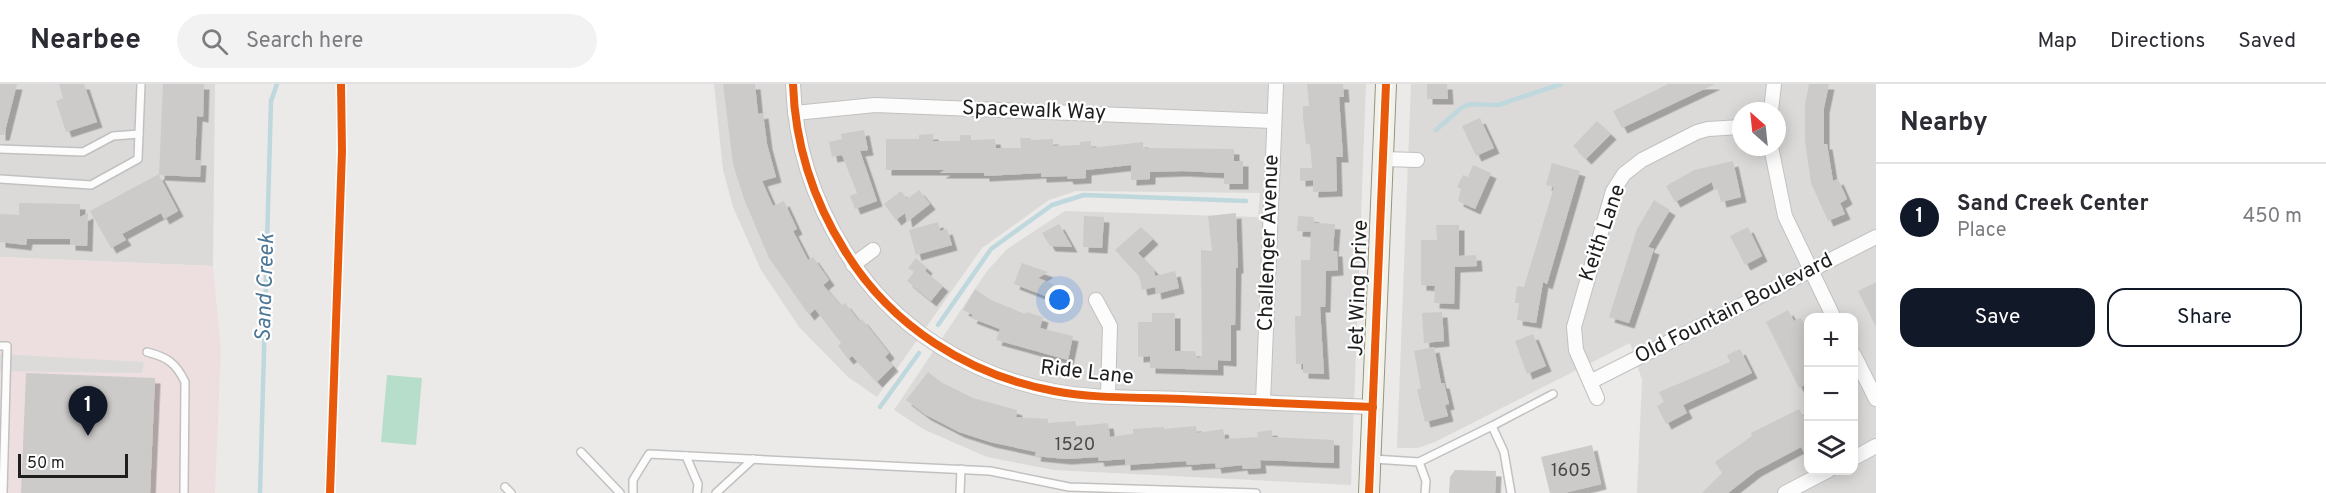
<!DOCTYPE html>
<html lang="en">
<head>
<meta charset="utf-8">
<style>
  :root { --surface:#fff; --page:#f2f2f3; --text:#2b2b33; --muted:#7c7c81; --line:#e1e1e2; --accent:#111827 }
  body { margin:0; font-family:Overpass,sans-serif; background:var(--page); color:var(--text) }
  .controls { position:absolute; right:18px; bottom:18px; display:grid; overflow:hidden; border-radius:12px; box-shadow:0 3px 15px #0003 }
  .controls button { width:54px; height:54px; display:grid; place-items:center; padding:0; border:0; border-bottom:2px solid var(--line); background:var(--surface); color:var(--text); font:30px sans-serif }
  .compass { position:absolute; left:1732px; top:18px; width:54px; height:54px; border-radius:50%; background:var(--surface); box-shadow:0 3px 15px #0003; rotate:333deg }
  .scale { position:absolute; left:18px; bottom:15px; width:110px; box-sizing:border-box; padding-left:6px; border:3px solid #1e1e1e; border-top:0; font-size:16px; line-height:21px; white-space:nowrap; color:#1e1e1e; -webkit-text-stroke:4px #fff; paint-order:stroke }
  .you { position:absolute; left:1060px; top:216px; width:21px; height:21px; margin:-15px; border:4px solid #fff; border-radius:50%; background:#1a73e8; box-shadow:0 0 0 9px #1a73e833 }
  .badge { display:grid; place-items:center; width:39px; height:39px; border-radius:50%; background:var(--accent); color:#fff; font-size:20px; font-weight:700 }
  .pin { position:absolute; translate:-50% -50px; filter:drop-shadow(0 2px 3px #0008) }
  .pin::after { content:''; position:absolute; top:32px; width:21px; height:18px; background:inherit; clip-path:polygon(0 0,100% 0,50% 100%) }
  .list { margin:0; padding:0; list-style:none }
  h2 { display:flex; justify-content:space-between; align-items:center; height:78px; margin:0; padding:0 24px; font-size:26px }
  h2 small { font-size:20px; font-weight:400; color:var(--muted) }
  .list li { display:grid; grid-template-columns:39px 1fr auto; gap:18px; align-items:center; box-sizing:border-box; height:108px; padding:0 24px; border-top:2px solid var(--line) }
  .list b { display:block; font-size:22px; white-space:nowrap }
  .list p { margin:0; font-size:20px; white-space:nowrap; color:var(--muted) }
  .list em { font-size:20px; font-style:normal; color:var(--muted) }
  .actions { display:flex; gap:12px; padding:18px 24px }
  .actions a { flex:1; padding:14px 0; border:2px solid var(--accent); border-radius:18px; text-align:center; font-size:21px; color:var(--accent) }
  .actions .main { background:var(--accent); color:#fff }
  .icon { flex:none; width:33px; height:33px; fill:none; stroke:currentColor; stroke-width:2; stroke-linecap:round; stroke-linejoin:round }
  .map { position:relative; flex:none; width:1876px; height:409px; overflow:hidden }
  header { display:flex; align-items:center; gap:36px; box-sizing:border-box; height:84px; padding:0 30px; background:var(--surface); border-bottom:2px solid var(--line) }
  header strong { font-size:28px }
  nav { display:flex; gap:33px; margin-inline-start:auto; font-size:21px }
  .search { width:420px; height:54px; background:var(--page); display:flex; align-items:center; gap:15px; box-sizing:border-box; padding:0 21px; border-radius:33px; color:var(--muted); font-size:22px }
  main { display:flex }
  aside { flex:1; background:var(--surface) }
  .map>svg:first-child { display:block }
  .residential { fill:#dbdad9; fill-rule:evenodd }
  .commercial { fill:#eddfdf }
  .pitch { fill:#b7decb }
  .parking { fill:#dcdbda }
  .lines { fill:none; stroke-linecap:round; stroke-linejoin:round }
  .stream { stroke:#bed8dd; stroke-width:4.5 }
  .building { fill:#cdcbc9; filter:url(#shadow) }
  .lane-casing { stroke:#c2c1c0; stroke-width:10 }
  .street-casing { stroke:#c2c1c0; stroke-width:16 }
  .secondary-casing { stroke:#949482; stroke-width:22 }
  .lane { stroke:#fcfcfc; stroke-width:7 }
  .street { stroke:#fcfcfc; stroke-width:14 }
  .secondary { stroke:#f2f2eb; stroke-width:20 }
  .cycleway-casing { stroke:#fff; stroke-width:11 }
  .cycleway { stroke:#e8590c; stroke-width:8 }
  .labels { text-anchor:middle; dominant-baseline:central; stroke-width:4.5; stroke-linejoin:round; paint-order:stroke }
  .number-label { font-size:18px; fill:#4a4949 }
  .street-label { font-size:21px; fill:#1e1e1e; stroke:#fff }
  .water-label { font-size:22px; font-style:italic; fill:#4d7796; stroke:#fff }
</style>
</head>
<body>
<header>
<strong>Nearbee</strong>
<div class="search"><svg class="icon" aria-label="search" viewBox="0 0 24 24"><circle cx="10" cy="10" r="6"/><path d="M15 15l6 6"/></svg>Search here</div>
<nav><a>Map</a><a>Directions</a><a>Saved</a></nav>
</header>
<main>
<div class="map">
<svg width="1876" height="409" viewBox="0 0 1876 409">
  <defs>
    <filter id="shadow"><feDropShadow dx="5.5" dy="5.5" stdDeviation="0" flood-color="#0004"/></filter>
  </defs>
  <rect width="100%" height="100%" fill="#eceae8"/>
  <!-- residential -->
  <g class="residential">
    <polygon points="0,0 215,0 213,182 0,173"/>
    <polygon points="714,0 1366,0 1351,401 1054,386 987,373 925,346 894,326 987,187 1007,165 1065,127 1258,133 1260,109 1076,107 1049,116 982,164 877,313 848,293 799,243 761,186 733,123 723,86"/>
    <path d="M1411,0H1876V409H1637L1642,296L1630,259L1435,358L1418,364H1397ZM1741,27H1777V63H1741ZM1808,234H1854V386H1808Z"/>
  </g>
  <!-- commercial -->
  <polygon class="commercial" points="0,173 213,182 221,266 215,409 0,409"/>
  <!-- pitch -->
  <polygon class="pitch" points="387,291 422,294 416,361 381,358"/>
  <!-- parking -->
  <polygon class="parking" points="0,270 144,278 142,289 0,287"/>
  <g class="lines">
    <!-- stream -->
    <g class="stream">
      <polyline points="1436,46 1461,24 1470,20 1498,21 1561,0"/>
      <polyline points="938,241 991,165 1052,121 1084,111 1246,117"/>
      <polyline points="880,323 919,269"/>
      <polyline points="260,409 271,17 277,0"/>
    </g>
  </g>
  <!-- building -->
  <g class="building">
    <polygon points="0,0 17,0 4,51 0,51"/>
    <polygon points="59,0 84,0 97,38 66,48 56,17 63,14"/>
    <polygon points="163,0 204,0 203,33 197,32 195,76 201,76 200,93 159,91 178,127 164,135 161,129 122,150 126,156 111,164 90,127 159,90"/>
    <polygon points="723,0 755,0 758,30 763,29 767,60 776,93 762,97 773,122 784,117 797,145 793,147 808,176 813,173 829,196 823,201 841,222 845,219 859,237 862,235 889,269 885,273 893,282 877,298 852,272 848,275 838,262 841,259 815,225 809,231 769,174 744,115 733,80"/>
    <polygon points="1307,0 1343,0 1344,13 1339,13 1343,73 1336,73 1337,107 1313,108 1313,96 1300,97 1300,84 1312,84 1310,60 1306,60 1303,33 1303,22 1309,22"/>
    <polygon points="1427,0 1447,0 1448,15 1427,15"/>
    <polygon points="1668,0 1715,0 1622,44 1613,27"/>
    <polygon points="1809,0 1829,0 1824,24 1824,60 1827,60 1833,97 1838,95 1847,115 1840,119 1845,130 1828,137 1811,99 1805,57 1805,20"/>
    <polygon points="1480,34 1494,64 1476,72 1462,42"/>
    <polygon points="1597,37 1611,50 1586,75 1573,62"/>
    <polygon points="864,46 868,66 860,67 877,117 855,125 850,112 857,109 842,71 832,73 829,58 842,55 841,50"/>
    <polygon points="933,50 933,57 960,57 960,51 971,51 971,56 995,55 996,64 1021,64 1020,54 1031,54 1031,56 1053,55 1053,62 1080,61 1080,58 1091,57 1091,64 1143,58 1143,64 1234,65 1234,77 1243,77 1243,100 1224,100 1224,89 1182,87 1150,88 1150,95 1131,96 1131,81 1086,86 1086,94 1068,95 1067,92 1041,93 1041,89 984,92 984,89 940,89 945,86 886,86 886,55 919,55 919,51"/>
    <polygon points="1733,77 1741,113 1721,118 1718,105 1714,106 1712,98 1675,118 1666,102 1694,86"/>
    <polygon points="1552,79 1580,87 1547,200 1543,198 1536,239 1517,236 1519,219 1515,219 1517,202 1524,203 1554,103 1546,101"/>
    <polygon points="1473,81 1491,89 1475,125 1458,117 1461,105 1457,103 1463,91 1468,93"/>
    <polygon points="919,106 930,120 907,138 905,129 896,136 884,120 901,107 907,115"/>
    <polygon points="1654,116 1670,126 1648,163 1654,165 1629,239 1609,233 1637,145"/>
    <polygon points="19,119 80,120 80,133 88,129 87,162 70,161 70,155 27,155 26,161 0,158 0,130 19,131"/>
    <polygon points="1236,129 1238,184 1236,184 1235,241 1231,241 1231,277 1218,276 1218,286 1150,284 1150,272 1138,273 1138,238 1152,238 1152,229 1175,229 1175,267 1195,267 1197,274 1202,273 1201,166 1212,167 1208,132"/>
    <polygon points="1084,132 1104,133 1102,164 1083,163"/>
    <polygon points="1298,132 1314,133 1314,139 1335,140 1333,167 1337,167 1338,186 1326,187 1325,223 1320,223 1324,290 1303,289 1303,280 1296,280 1295,232 1301,232 1301,176 1310,176 1311,148 1297,147"/>
    <polygon points="938,138 940,147 947,145 952,161 916,171 909,146"/>
    <polygon points="1059,140 1072,163 1050,162 1042,149"/>
    <polygon points="1436,141 1459,141 1459,172 1476,171 1477,182 1455,183 1454,220 1434,219 1435,202 1421,201 1421,156 1437,156"/>
    <polygon points="1141,143 1153,155 1138,169 1154,186 1155,192 1175,187 1179,204 1156,210 1155,203 1142,206 1139,192 1115,166"/>
    <polygon points="1748,143 1762,172 1745,181 1730,152"/>
    <polygon points="916,174 927,184 925,187 943,202 931,217 907,197 914,188 908,184"/>
    <polygon points="1022,179 1048,188 1038,194 1053,200 1048,213 1014,200"/>
    <polygon points="1876,198 1876,243 1858,207"/>
    <polygon points="975,205 991,216 1025,230 1026,228 1043,233 1040,244 1073,252 1068,276 996,256 1000,245 971,234 973,231 963,226"/>
    <polygon points="1788,226 1794,237 1801,234 1809,248 1809,299 1799,304 1766,238"/>
    <polygon points="1442,228 1444,257 1424,259 1422,229"/>
    <polygon points="1533,250 1546,282 1527,290 1515,257"/>
    <polygon points="1434,263 1441,299 1444,299 1449,320 1445,321 1448,332 1425,338 1417,306 1421,304 1414,267"/>
    <polygon points="1740,265 1752,289 1683,321 1687,329 1666,340 1657,322 1664,318 1659,308 1730,278 1727,271"/>
    <polygon points="928,288 941,298 973,314 1017,326 1016,333 1048,335 1048,339 1075,337 1076,342 1108,339 1110,353 1133,350 1133,345 1164,343 1164,345 1196,342 1197,349 1223,345 1225,355 1258,353 1257,348 1272,346 1272,353 1334,356 1334,379 1260,376 1261,384 1243,385 1242,381 1216,384 1215,379 1187,381 1186,377 1125,381 1125,375 1099,377 1098,373 1066,375 1035,372 1036,368 990,358 959,348 926,331 906,316"/>
    <polygon points="26,289 155,294 150,409 21,409"/>
    <polygon points="1799,325 1809,342 1809,378 1801,363 1756,387 1728,409 1702,409 1722,389 1715,378 1752,352 1751,349"/>
    <polygon points="1592,361 1601,400 1564,409 1550,409 1541,373"/>
    <polygon points="1455,386 1496,387 1495,409 1449,409 1450,393"/>
  </g>
  <g class="lines">
    <!-- lane casing -->
    <g class="lane-casing">
      <g id="lane">
        <polyline points="0,65 83,68 113,52 139,50"/>
        <polyline points="0,95 91,101 138,75 141,0"/>
        <polyline points="0,262 7,262 3,409"/>
        <path d="M147,268C167,273 176,279 185,298L184,409"/>
        <polyline points="1492,342 1553,310"/>
        <polyline points="581,368 620,409"/>
        <polyline points="686,372 698,400 697,409"/>
        <polyline points="1373,375 1419,378 1492,342 1504,368 1511,409"/>
        <polyline points="1419,378 1426,397 1425,409"/>
        <polyline points="505,403 511,409"/>
        <polyline points="633,409 633,396 649,370 990,387 1069,403 1256,409"/>
        <polyline points="716,409 753,375"/>
        <polyline points="960,409 961,385"/>
      </g>
    </g>
    <!-- street casing -->
    <g class="street-casing">
      <g id="street">
        <path d="M793,0C795,60 813,116 845,167C891,242 968,291 1054,307C1095,315 1140,313 1182,315C1245,318 1309,320 1373,323"/>
        <polyline points="1771,27 1774,0"/>
        <polyline points="795,29 875,21 1274,37"/>
        <polyline points="1771,63 1785,132 1834,234"/>
        <polyline points="1383,75 1417,76"/>
        <polyline points="853,181 873,166"/>
        <polyline points="1096,216 1110,242 1108,312"/>
        <polyline points="1854,271 1876,315"/>
        <polyline points="1592,297 1876,153"/>
        <polyline points="1597,314 1576,266 1574,243 1613,107 1624,90 1642,76 1697,48 1708,45 1741,43"/>
        <polyline points="1263,318 1276,0"/>
        <polyline points="1854,374 1876,362"/>
        <polyline points="1785,409 1829,386"/>
      </g>
    </g>
    <!-- secondary casing -->
    <g class="secondary-casing">
      <polyline id="secondary" points="1369,409 1386,0"/>
    </g>
    <!-- lane -->
    <use href="#lane" class="lane"/>
    <!-- street -->
    <use href="#street" class="street"/>
    <!-- secondary -->
    <use href="#secondary" class="secondary"/>
    <!-- cycleway casing -->
    <g class="cycleway-casing">
      <g id="cycleway">
        <path d="M793,0C795,60 813,116 845,167C891,242 968,291 1054,307C1095,315 1140,313 1182,315C1245,318 1309,320 1373,323"/>
        <polyline points="330,409 342,67 341,0"/>
        <polyline points="1369,409 1386,0"/>
      </g>
    </g>
    <!-- cycleway -->
    <use href="#cycleway" class="cycleway"/>
  </g>
  <g class="labels">
    <!-- number labels -->
    <g class="number-label">
      <text x="1075" y="361">1520</text>
      <text x="1571" y="387">1605</text>
    </g>
    <!-- street labels -->
    <g class="street-label">
      <text transform="translate(1034 27) rotate(2)">Spacewalk Way</text>
      <text transform="translate(1603 149) rotate(-71)">Keith Lane</text>
      <text transform="translate(1269 159) rotate(-88)">Challenger Avenue</text>
      <text transform="translate(1359 204) rotate(-88)">Jet Wing Drive</text>
      <text transform="translate(1734 225) rotate(-27)">Old Fountain Boulevard</text>
      <text transform="translate(1087 289) rotate(6)">Ride Lane</text>
    </g>
    <!-- water labels -->
    <g class="water-label">
      <text transform="translate(266 204) rotate(-88)">Sand Creek</text>
    </g>
  </g>
</svg>
<div class="controls">
<button>+</button>
<button>−</button>
<button><svg class="icon" aria-label="layers" viewBox="0 0 24 24"><path d="M12 4l9 5-9 5-9-5zM3 14l9 5 9-5"/></svg></button>
</div>
<svg class="compass" viewBox="-18 -18 36 36"><path d="M0-13l5 13h-10z" fill="#e53935"/><path d="M0 13l5-13h-10z" fill="#7c7c81"/></svg>
<div class="scale">50 m</div>
<div class="you"></div>
<div class="pin badge" style="left:88px;top:352px">1</div>
</div>
<aside>
<h2>Nearby<small></small></h2>
<ul class="list">
<li><span class="badge">1</span><div><b>Sand Creek Center</b><p>Place</p></div><em>450 m</em></li>
</ul>
<div class="actions"><a class="main">Save</a><a>Share</a></div>
</aside>
</main>
</body>
</html>
